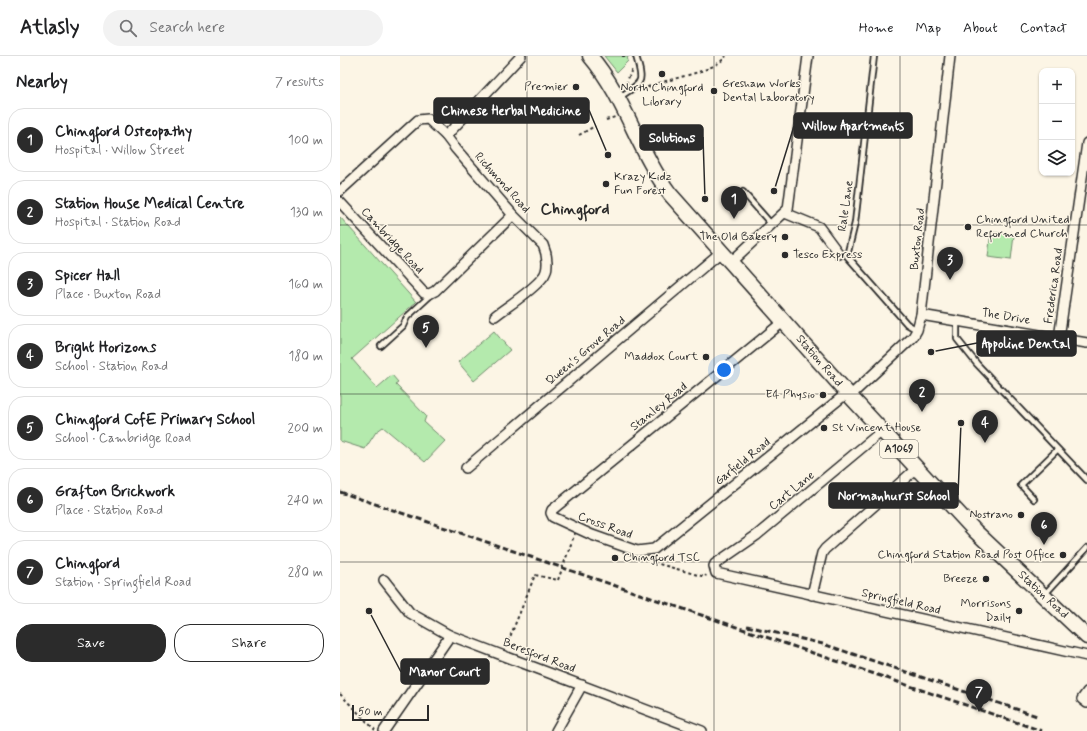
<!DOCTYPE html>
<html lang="en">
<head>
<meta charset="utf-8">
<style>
  :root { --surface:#fff; --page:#f2f2f2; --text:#202124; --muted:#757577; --line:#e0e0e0; --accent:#2b2b2b }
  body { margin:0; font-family:Mynerve,sans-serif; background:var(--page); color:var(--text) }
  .controls { position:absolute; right:12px; top:12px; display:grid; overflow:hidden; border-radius:8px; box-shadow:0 1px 3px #0004 }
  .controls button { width:36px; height:36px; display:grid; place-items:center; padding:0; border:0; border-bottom:1px solid var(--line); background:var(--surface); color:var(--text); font:20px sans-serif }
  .scale { position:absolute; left:12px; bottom:10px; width:77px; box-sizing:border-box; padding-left:4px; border:2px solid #2b2b2b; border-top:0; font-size:11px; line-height:14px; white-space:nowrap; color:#2b2b2b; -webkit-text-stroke:3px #fcf5e5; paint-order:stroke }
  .you { position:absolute; left:384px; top:314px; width:14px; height:14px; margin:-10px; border:3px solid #fff; border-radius:50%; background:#1a73e8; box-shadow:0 0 0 6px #1a73e833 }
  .badge { display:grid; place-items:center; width:26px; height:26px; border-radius:50%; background:var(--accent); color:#fff; font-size:13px; font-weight:700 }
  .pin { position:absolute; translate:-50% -33px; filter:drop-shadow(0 1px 2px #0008) }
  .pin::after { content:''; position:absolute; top:21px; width:14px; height:12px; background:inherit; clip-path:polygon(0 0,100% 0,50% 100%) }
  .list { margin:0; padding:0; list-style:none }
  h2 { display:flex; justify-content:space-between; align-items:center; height:52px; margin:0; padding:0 16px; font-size:17px }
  h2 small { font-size:13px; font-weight:400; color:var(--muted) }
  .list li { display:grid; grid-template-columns:26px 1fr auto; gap:12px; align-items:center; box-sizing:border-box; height:64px; margin:0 8px 8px; padding:0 8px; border:1px solid var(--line); border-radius:16px }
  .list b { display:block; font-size:15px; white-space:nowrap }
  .list p { margin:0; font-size:13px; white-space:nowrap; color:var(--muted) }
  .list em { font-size:13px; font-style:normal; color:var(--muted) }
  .actions { display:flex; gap:8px; padding:12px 16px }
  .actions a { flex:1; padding:9px 0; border:1px solid var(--accent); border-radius:16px; text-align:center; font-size:14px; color:var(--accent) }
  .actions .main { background:var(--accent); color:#fff }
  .icon { flex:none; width:22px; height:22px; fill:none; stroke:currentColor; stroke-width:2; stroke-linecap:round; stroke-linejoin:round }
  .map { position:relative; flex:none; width:747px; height:675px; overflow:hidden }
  header { display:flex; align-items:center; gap:24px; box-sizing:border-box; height:56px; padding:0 20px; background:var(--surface); border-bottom:1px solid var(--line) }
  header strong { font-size:19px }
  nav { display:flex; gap:22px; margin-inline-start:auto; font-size:14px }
  .search { width:280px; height:36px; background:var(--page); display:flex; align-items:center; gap:10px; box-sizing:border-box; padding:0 14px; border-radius:22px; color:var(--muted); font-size:15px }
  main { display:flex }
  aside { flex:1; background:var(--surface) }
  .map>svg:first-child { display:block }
  .green { fill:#b4eaad; stroke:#708a6c }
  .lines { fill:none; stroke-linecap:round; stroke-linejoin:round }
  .lane-casing { stroke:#2b2b2b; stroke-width:8 }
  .street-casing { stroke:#2b2b2b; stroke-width:12 }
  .primary-casing { stroke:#2b2b2b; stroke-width:17 }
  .path { stroke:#2b2b2b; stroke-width:2; stroke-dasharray:3 3; stroke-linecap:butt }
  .lane { stroke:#fcf5e5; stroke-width:4.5 }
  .street { stroke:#fcf5e5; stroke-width:9 }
  .primary { stroke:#fcf5e5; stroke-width:14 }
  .rail { stroke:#2b2b2b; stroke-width:3; stroke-dasharray:6 3; stroke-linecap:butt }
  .path-bridge { stroke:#2b2b2b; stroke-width:2; stroke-dasharray:3 3; stroke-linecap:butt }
  .grid { fill:none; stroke:#2b2b2b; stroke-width:1; stroke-opacity:0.55 }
  .poi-dot { fill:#2b2b2b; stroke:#fcf5e5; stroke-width:1.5 }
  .labels { text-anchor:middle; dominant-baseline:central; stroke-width:3; stroke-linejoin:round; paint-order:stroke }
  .shield { fill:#fcf5e5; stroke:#6a6863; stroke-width:1 }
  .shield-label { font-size:11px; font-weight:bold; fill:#2b2b2b }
  .poi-label { font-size:12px; fill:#2b2b2b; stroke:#fcf5e5; text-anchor:end }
  .street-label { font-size:12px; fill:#2b2b2b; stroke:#fcf5e5 }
  .district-label { font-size:16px; font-weight:bold; fill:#2b2b2b; stroke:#fcf5e5 }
  .leader { fill:none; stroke:#2b2b2b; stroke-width:1.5 }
  .callout-dot { fill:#2b2b2b; stroke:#fcf5e5; stroke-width:1.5 }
  .callout { fill:#2b2b2b; stroke:#2b2b2b; stroke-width:1.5 }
  .callout-label { font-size:13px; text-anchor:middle; font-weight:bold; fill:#fff }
</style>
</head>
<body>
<header>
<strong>Atlasly</strong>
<div class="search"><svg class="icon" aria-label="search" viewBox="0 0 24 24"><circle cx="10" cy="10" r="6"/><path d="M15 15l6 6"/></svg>Search here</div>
<nav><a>Home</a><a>Map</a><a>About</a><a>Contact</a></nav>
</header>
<main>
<aside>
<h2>Nearby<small>7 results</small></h2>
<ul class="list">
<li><span class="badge">1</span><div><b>Chingford Osteopathy</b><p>Hospital · Willow Street</p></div><em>100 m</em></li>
<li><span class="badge">2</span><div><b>Station House Medical Centre</b><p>Hospital · Station Road</p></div><em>130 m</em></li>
<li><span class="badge">3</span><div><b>Spicer Hall</b><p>Place · Buxton Road</p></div><em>160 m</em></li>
<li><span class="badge">4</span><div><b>Bright Horizons</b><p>School · Station Road</p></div><em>180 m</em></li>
<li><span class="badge">5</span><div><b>Chingford CofE Primary School</b><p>School · Cambridge Road</p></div><em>200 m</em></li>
<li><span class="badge">6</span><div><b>Grafton Brickwork</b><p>Place · Station Road</p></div><em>240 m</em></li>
<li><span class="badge">7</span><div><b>Chingford</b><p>Station · Springfield Road</p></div><em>280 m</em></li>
</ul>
<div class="actions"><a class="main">Save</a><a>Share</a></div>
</aside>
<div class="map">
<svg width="747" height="675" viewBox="0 0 747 675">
  <rect width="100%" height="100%" fill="#fcf5e5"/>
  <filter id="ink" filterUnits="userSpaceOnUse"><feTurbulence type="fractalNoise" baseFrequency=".025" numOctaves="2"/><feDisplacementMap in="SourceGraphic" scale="8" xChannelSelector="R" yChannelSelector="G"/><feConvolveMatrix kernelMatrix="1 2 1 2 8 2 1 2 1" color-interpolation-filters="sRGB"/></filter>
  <g filter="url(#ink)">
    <!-- green -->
    <g class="green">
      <polygon points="264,0 287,0 288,5 277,16"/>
      <polygon points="0,161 76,246 12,303 37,332 52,319 58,326 55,328 86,360 84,366 105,385 85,406 43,371 36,376 25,393 0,385"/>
      <polygon points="651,176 674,179 671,204 648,201"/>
      <polygon points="154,275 170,294 134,325 118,306"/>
    </g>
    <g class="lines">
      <!-- lane casing -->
      <g class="lane-casing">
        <g id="lane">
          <polyline points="534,0 515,167 507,200 567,268 577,274"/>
          <path d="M280,41C303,25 304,28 296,0"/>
          <polyline points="403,136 432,169"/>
          <polyline points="617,265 617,283 637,308 747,424"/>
          <polyline points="41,290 63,270 67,261 92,238"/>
          <polyline points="694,443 681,429 717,394"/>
          <polyline points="705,538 747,492"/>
        </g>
      </g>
      <!-- street casing -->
      <g class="street-casing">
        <g id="street">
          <polyline points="0,135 78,64 88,63 106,80"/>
          <polyline points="0,146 84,237 89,238 95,235 173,159"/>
          <polyline points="445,157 479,171 499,198"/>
          <polyline points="391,206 448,153 468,0"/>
          <polyline points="581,259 747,287"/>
          <path d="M155,260C168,250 193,234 202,222C210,214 207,198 203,189L173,159L115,92L106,80L181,0"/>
          <polyline points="444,265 212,454 211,457 213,461 252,479 297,495 314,493 507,337"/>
          <polyline points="719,282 747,87"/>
          <polyline points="510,340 573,281 577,274 581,259 610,0"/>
          <polyline points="542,375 417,479 375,508 374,510 376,517 747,600"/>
          <polyline points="126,412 381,196"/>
          <polyline points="44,524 70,557 109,579 362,675"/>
          <polyline points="472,539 482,497 485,493 577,412"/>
          <polyline points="747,636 742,643 747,647"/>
          <polyline points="44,675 107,584 109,579"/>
          <polyline points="216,675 242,629"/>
        </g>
      </g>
      <!-- primary casing -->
      <g class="primary-casing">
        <path id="primary" d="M250,0C285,41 298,95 330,138L510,340L635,475L747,581"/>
      </g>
      <!-- path -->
      <g class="path">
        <polyline points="282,0 289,0"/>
        <polyline points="286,28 292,13"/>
        <path d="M302,34C323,22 374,18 386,0"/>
        <polyline points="266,64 275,61"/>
        <polyline points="239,79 255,70"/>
        <polyline points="309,503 312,506 365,521 366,519"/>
        <polyline points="166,591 195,519 218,524"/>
        <polyline points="0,638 35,674"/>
      </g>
      <!-- lane -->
      <use href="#lane" class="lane"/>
      <!-- street -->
      <use href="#street" class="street"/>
      <!-- primary -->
      <use href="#primary" class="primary"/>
      <!-- rail -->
      <g class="rail">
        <polyline points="0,436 702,675"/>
        <polyline points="407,570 483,588 697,660"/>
      </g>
      <!-- path-bridge -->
      <polyline class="path-bridge" points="218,524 235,477"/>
    </g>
  </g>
  <!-- grid -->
  <path class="grid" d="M187,0V675M374,0V675M560,0V675M0,169H747M0,338H747M0,506H747"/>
  <!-- markers -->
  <g class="poi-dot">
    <circle cx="322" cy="18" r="4"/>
    <circle cx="236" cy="31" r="4"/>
    <circle cx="374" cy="35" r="4"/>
    <circle cx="266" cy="128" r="4"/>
    <circle cx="628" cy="171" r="4"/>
    <circle cx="445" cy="181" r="4"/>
    <circle cx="445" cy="199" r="4"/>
    <circle cx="366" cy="301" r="4"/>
    <circle cx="483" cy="339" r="4"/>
    <circle cx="484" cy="372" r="4"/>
    <circle cx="681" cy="459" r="4"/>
    <circle cx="723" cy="499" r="4"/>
    <circle cx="275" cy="502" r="4"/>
    <circle cx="646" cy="523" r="4"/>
    <circle cx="679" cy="555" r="4"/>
  </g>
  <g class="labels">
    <!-- shield labels -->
    <rect class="shield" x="540" y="384" width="38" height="18" rx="3"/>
    <g class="shield-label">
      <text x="559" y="393">A1069</text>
    </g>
    <!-- poi labels -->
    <g class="poi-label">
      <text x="382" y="28" text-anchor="start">Gresham Works<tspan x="382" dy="14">Dental Laboratory</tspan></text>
      <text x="228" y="31">Premier</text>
      <text x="322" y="32" text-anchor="middle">North Chingford<tspan x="322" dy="14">Library</tspan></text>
      <text x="274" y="121" text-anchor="start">Krazy Kidz<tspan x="274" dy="14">Fun Forest</tspan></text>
      <text x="636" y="164" text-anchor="start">Chingford United<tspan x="636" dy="14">Reformed Church</tspan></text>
      <text x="437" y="181">The Old Bakery</text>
      <text x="453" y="199" text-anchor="start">Tesco Express</text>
      <text x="358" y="301">Maddox Court</text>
      <text x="475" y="339">E4 Physio</text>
      <text x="492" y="372" text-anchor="start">St Vincent House</text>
      <text x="673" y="459">Nostrano</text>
      <text x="715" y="499">Chingford Station Road Post Office</text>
      <text x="283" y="502" text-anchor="start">Chingford TSC</text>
      <text x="638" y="523">Breeze</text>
      <text x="671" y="548">Morrisons<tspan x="671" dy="14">Daily</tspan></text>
    </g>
    <!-- street labels -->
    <g class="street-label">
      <text transform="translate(162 127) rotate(48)">Richmond Road</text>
      <text transform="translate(506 150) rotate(-82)">Rale Lane</text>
      <text transform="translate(578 183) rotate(-84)">Buxton Road</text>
      <text transform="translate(52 185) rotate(47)">Cambridge Road</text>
      <text transform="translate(714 230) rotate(-82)">Frederica Road</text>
      <text transform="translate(666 261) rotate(9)">The Drive</text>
      <text transform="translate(246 295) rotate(-40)">Queen's Grove Road</text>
      <text transform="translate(479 305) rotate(49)">Station Road</text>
      <text transform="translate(319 351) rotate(-39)">Stanley Road</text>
      <text transform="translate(403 406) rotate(-39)">Garfield Road</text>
      <text transform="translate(452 435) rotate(-39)">Cart Lane</text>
      <text transform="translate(265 470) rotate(20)">Cross Road</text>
      <text transform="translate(703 539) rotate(43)">Station Road</text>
      <text transform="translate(561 546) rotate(13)">Springfield Road</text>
      <text transform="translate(199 600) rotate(21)">Beresford Road</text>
    </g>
    <!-- district labels -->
    <g class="district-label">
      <text x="235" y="153">Chingford</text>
    </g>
  </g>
  <!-- callouts -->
  <path class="leader" d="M268 99L249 54M434 135L454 70M365 143L363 81M591 296L637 287M621 367L618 439M29 555L61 616"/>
  <g class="callout-dot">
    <circle cx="268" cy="99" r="4"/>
    <circle cx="434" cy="135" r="4"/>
    <circle cx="365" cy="143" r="4"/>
    <circle cx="591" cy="296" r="4"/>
    <circle cx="621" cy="367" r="4"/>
    <circle cx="29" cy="555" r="4"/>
  </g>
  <g class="callout">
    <rect x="94" y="42" width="155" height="25" rx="4"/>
    <rect x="454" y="57" width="118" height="25" rx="4"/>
    <rect x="300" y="69" width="63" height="25" rx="4"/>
    <rect x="637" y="275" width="99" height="25" rx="4"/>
    <rect x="489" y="427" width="129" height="25" rx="4"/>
    <rect x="61" y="603" width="88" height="25" rx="4"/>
  </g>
  <g class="callout-label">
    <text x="171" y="59">Chinese Herbal Medicine</text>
    <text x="513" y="74">Willow Apartments</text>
    <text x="332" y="86">Solutions</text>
    <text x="686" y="292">Appoline Dental</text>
    <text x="554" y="444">Normanhurst School</text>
    <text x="105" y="620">Manor Court</text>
  </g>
</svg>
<div class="controls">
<button>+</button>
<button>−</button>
<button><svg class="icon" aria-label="layers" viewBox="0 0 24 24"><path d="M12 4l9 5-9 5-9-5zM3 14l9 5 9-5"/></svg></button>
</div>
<div class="scale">50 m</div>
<div class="you"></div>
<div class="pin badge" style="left:394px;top:163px">1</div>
<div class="pin badge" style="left:582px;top:356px">2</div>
<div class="pin badge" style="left:610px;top:224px">3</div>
<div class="pin badge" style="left:645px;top:387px">4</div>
<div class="pin badge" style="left:86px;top:292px">5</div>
<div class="pin badge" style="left:704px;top:489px">6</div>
<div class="pin badge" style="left:639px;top:656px">7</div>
</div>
</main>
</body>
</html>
